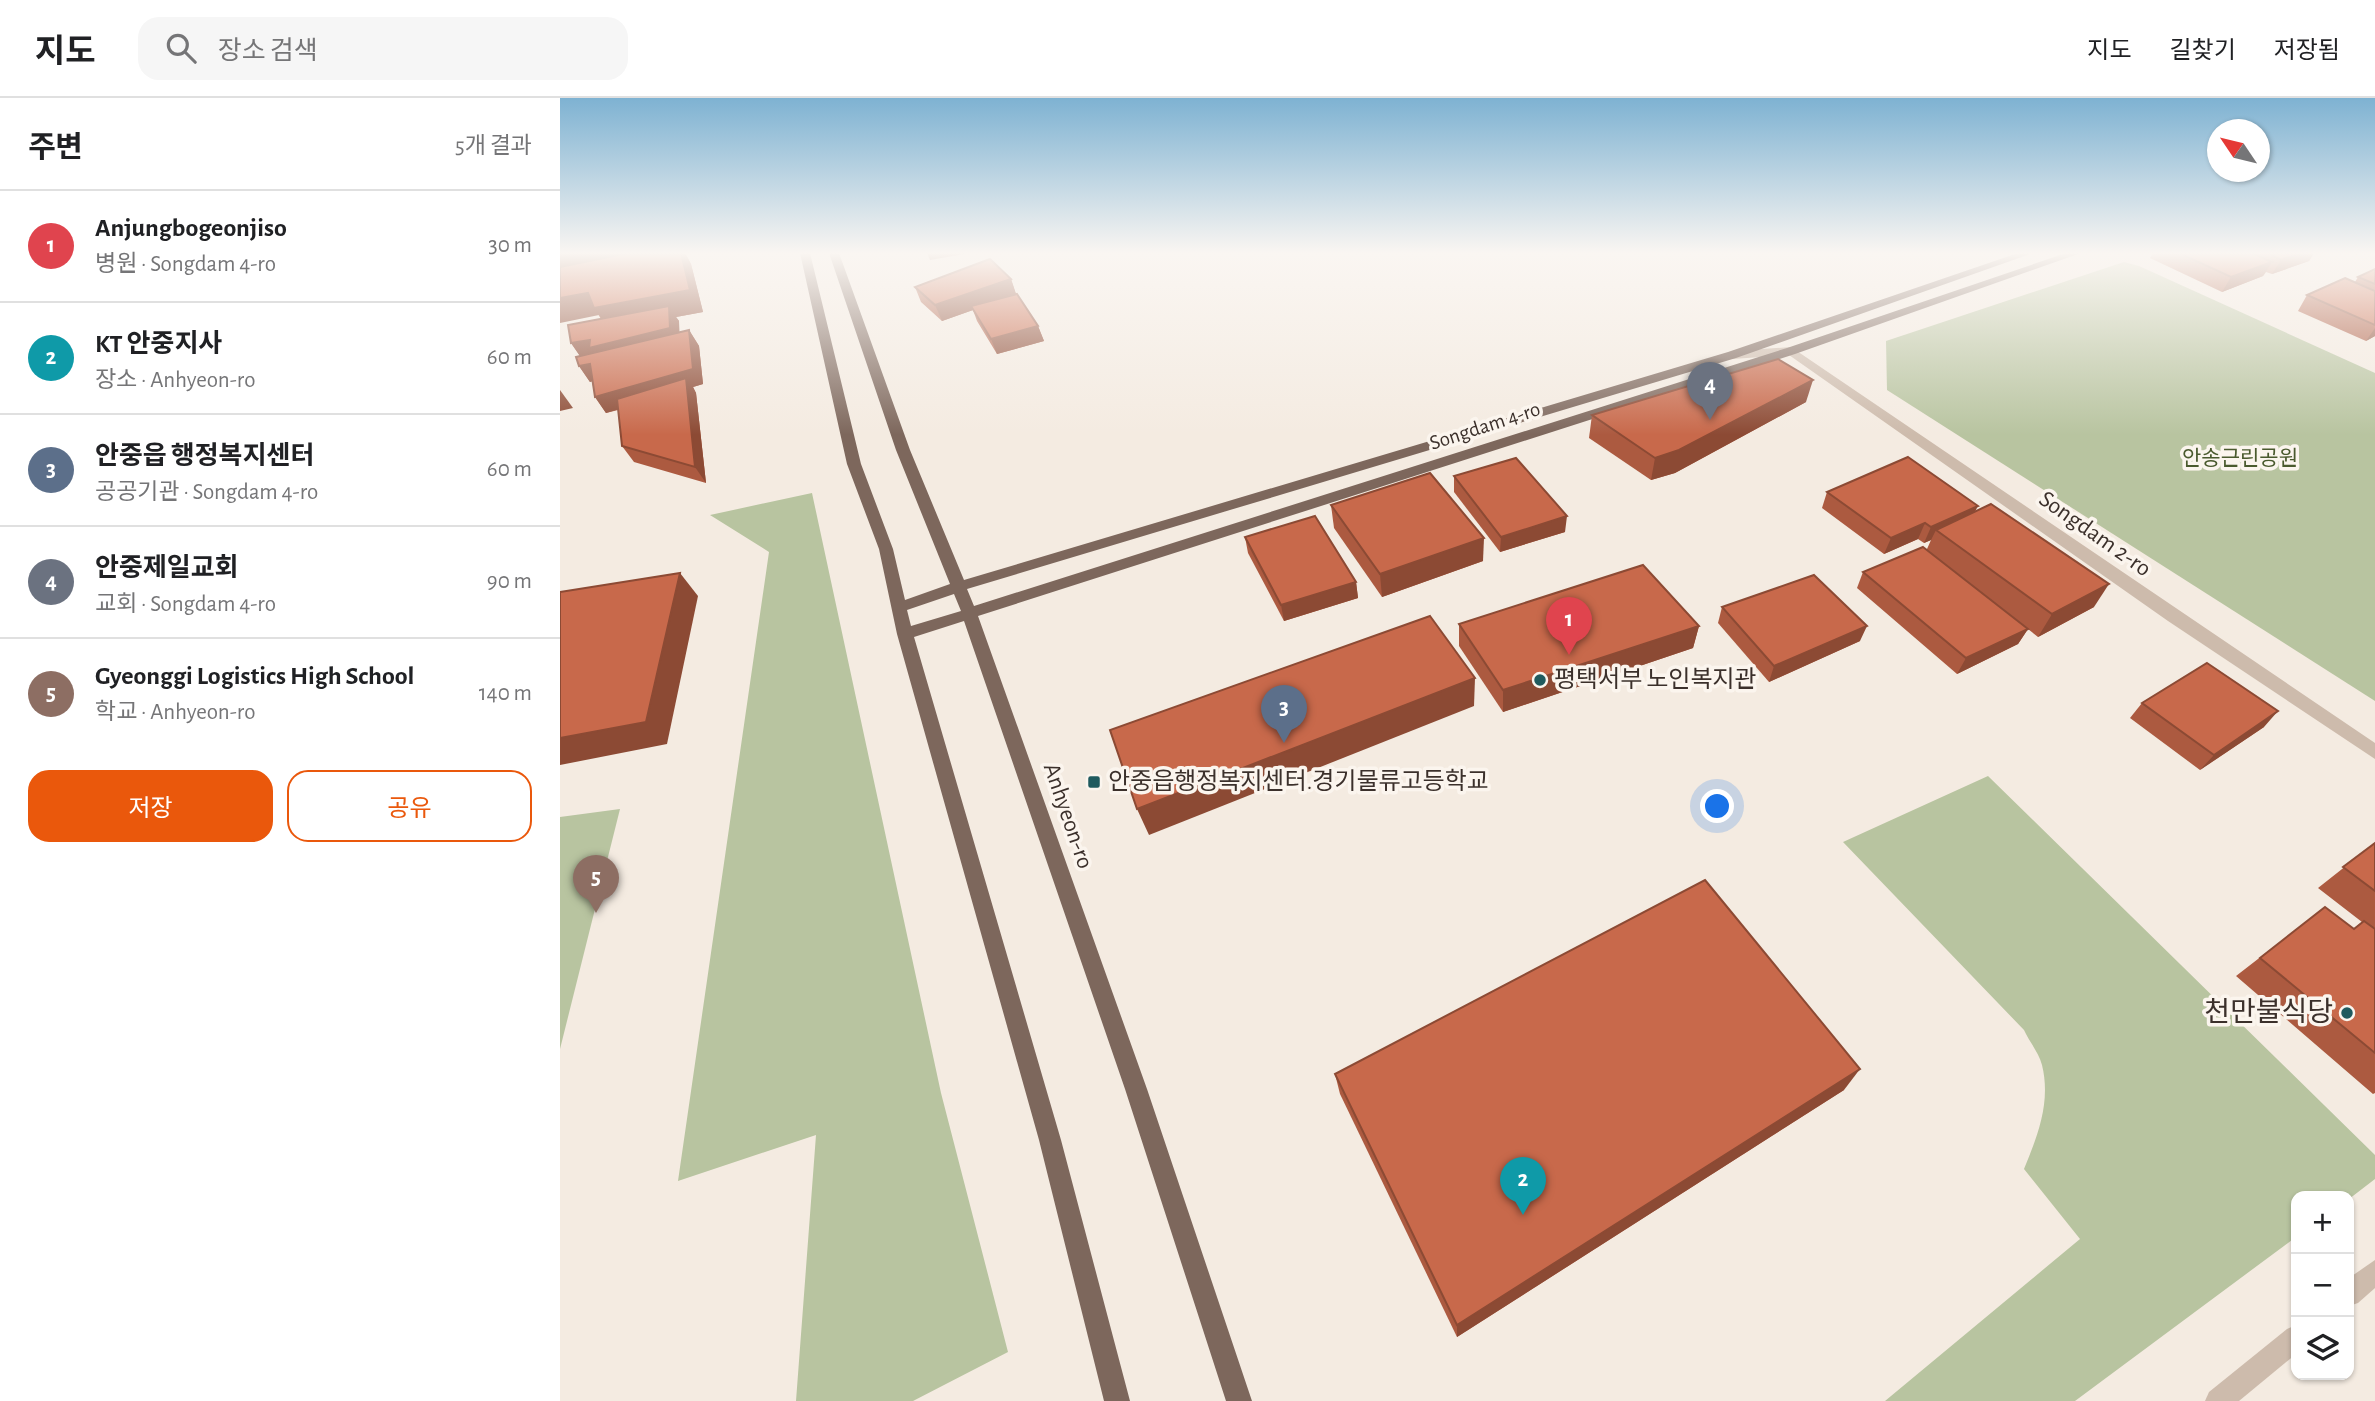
<!DOCTYPE html>
<html lang="ko">
<head>
<meta charset="utf-8">
<style>
  :root { --surface:#fff; --page:#f6f6f6; --text:#202124; --muted:#757577; --line:#e0e0e0; --accent:#ea580c }
  body { margin:0; font-family:"Alegreya Sans","Noto Sans KR",sans-serif; background:var(--page); color:var(--text) }
  .controls { position:absolute; right:21px; bottom:21px; display:grid; overflow:hidden; border-radius:14px; box-shadow:0 2px 5px #0004 }
  .controls button { width:63px; height:63px; display:grid; place-items:center; padding:0; border:0; border-bottom:2px solid var(--line); background:var(--surface); color:var(--text); font:35px sans-serif }
  .compass { position:absolute; left:1647px; top:21px; width:63px; height:63px; border-radius:50%; background:var(--surface); box-shadow:0 2px 5px #0004; rotate:305deg }
  .you { position:absolute; left:1158px; top:709px; width:24px; height:24px; margin:-18px; border:5px solid #fff; border-radius:50%; background:#1a73e8; box-shadow:0 0 0 10px #1a73e833 }
  .badge { display:grid; place-items:center; width:46px; height:46px; border-radius:50%; background:var(--accent); color:#fff; font-size:23px; font-weight:700 }
  .pin { position:absolute; translate:-50% -58px; filter:drop-shadow(0 2px 4px #0008) }
  .pin::after { content:''; position:absolute; top:37px; width:24px; height:21px; background:inherit; clip-path:polygon(0 0,100% 0,50% 100%) }
  .list { margin:0; padding:0; list-style:none }
  h2 { display:flex; justify-content:space-between; align-items:center; height:91px; margin:0; padding:0 28px; font-size:30px }
  h2 small { font-size:23px; font-weight:400; color:var(--muted) }
  .list li { display:grid; grid-template-columns:46px 1fr auto; gap:21px; align-items:center; box-sizing:border-box; height:112px; padding:0 28px; border-top:2px solid var(--line) }
  .list b { display:block; font-size:26px; white-space:nowrap }
  .list p { margin:0; font-size:23px; white-space:nowrap; color:var(--muted) }
  .list em { font-size:23px; font-style:normal; color:var(--muted) }
  .actions { display:flex; gap:14px; padding:21px 28px }
  .actions a { flex:1; padding:16px 0; border:2px solid var(--accent); border-radius:21px; text-align:center; font-size:24px; color:var(--accent) }
  .actions .main { background:var(--accent); color:#fff }
  .icon { flex:none; width:38px; height:38px; fill:none; stroke:currentColor; stroke-width:2; stroke-linecap:round; stroke-linejoin:round }
  .map { position:relative; flex:none; width:1815px; height:1303px; overflow:hidden }
  header { display:flex; align-items:center; gap:42px; box-sizing:border-box; height:98px; padding:0 35px; background:var(--surface); border-bottom:2px solid var(--line) }
  header strong { font-size:33px }
  nav { display:flex; gap:38px; margin-inline-start:auto; font-size:24px }
  .search { width:490px; height:63px; background:var(--page); display:flex; align-items:center; gap:18px; box-sizing:border-box; padding:0 24px; border-radius:21px; color:var(--muted); font-size:26px }
  main { display:flex }
  aside { flex:1; background:var(--surface) }
  .map>svg:first-child { display:block }
  .green { fill:#b8c4a0 }
  .lines { fill:none; stroke-linecap:round; stroke-linejoin:round }
  .minor { fill:#cdbbac; fill-rule:evenodd }
  .major { fill:#7d675c; fill-rule:evenodd }
  .wall { fill:#ac5a40 }
  .shaded-wall { fill:#8c4a34 }
  .building { fill:#c8694b; stroke:#8c4a34; stroke-width:2 }
  .poi-dot { fill:#1f5a5e; stroke:#fbf5ee; stroke-width:2.5 }
  .labels { text-anchor:middle; dominant-baseline:central; stroke-width:7; stroke-linejoin:round; paint-order:stroke }
  .far-street-label { font-size:21px; fill:#3b302b; stroke:#fbf5ee }
  .far-park-label { font-size:21px; fill:#4a5a2e; stroke:#fbf5ee }
  .street-label { font-size:24px; fill:#3b302b; stroke:#fbf5ee }
  .poi-label { font-size:24px; fill:#3b302b; stroke:#fbf5ee; text-anchor:start }
  .near-poi-label { font-size:28px; fill:#3b302b; stroke:#fbf5ee; text-anchor:end }
</style>
</head>
<body>
<header>
<strong>지도</strong>
<div class="search"><svg class="icon" aria-label="search" viewBox="0 0 24 24"><circle cx="10" cy="10" r="6"/><path d="M15 15l6 6"/></svg>장소 검색</div>
<nav><a>지도</a><a>길찾기</a><a>저장됨</a></nav>
</header>
<main>
<aside>
<h2>주변<small>5개 결과</small></h2>
<ul class="list">
<li><span class="badge" style="background:#e0444e">1</span><div><b>Anjungbogeonjiso</b><p>병원 · Songdam 4-ro</p></div><em>30 m</em></li>
<li><span class="badge" style="background:#0f9aa8">2</span><div><b>KT 안중지사</b><p>장소 · Anhyeon-ro</p></div><em>60 m</em></li>
<li><span class="badge" style="background:#5c6f8a">3</span><div><b>안중읍 행정복지센터</b><p>공공기관 · Songdam 4-ro</p></div><em>60 m</em></li>
<li><span class="badge" style="background:#6b7280">4</span><div><b>안중제일교회</b><p>교회 · Songdam 4-ro</p></div><em>90 m</em></li>
<li><span class="badge" style="background:#8d6e63">5</span><div><b>Gyeonggi Logistics High School</b><p>학교 · Anhyeon-ro</p></div><em>140 m</em></li>
</ul>
<div class="actions"><a class="main">저장</a><a>공유</a></div>
</aside>
<div class="map">
<svg width="1815" height="1303" viewBox="0 0 1815 1303">
  <rect width="100%" height="100%" fill="#f4ebe1"/>
  <!-- green -->
  <g class="green">
    <polygon points="1564,164 1579,168 1815,275 1815,603 1327,292 1326,243"/>
    <polygon points="252,395 381,995 448,1254 353,1303 236,1303 256,1037 118,1083 209,454 150,417"/>
    <path d="M1428,678L1815,1057V1081L1789,1101V1098H1736V1139L1515,1303H1325L1520,1141L1464,1071C1478,1037 1491,1004 1482,967C1479,955 1469,943 1464,932L1283,744Z"/>
    <polygon points="60,711 0,951 0,719"/>
  </g>
  <g class="lines">
    <!-- minor -->
    <g class="minor">
      <polygon points="1231,249 1815,645 1815,661 1608,523 1229,257 1172,261 1166,257 1172,253"/>
      <polygon points="1815,1162 1815,1190 1798,1205 1789,1208 1789,1180"/>
      <polygon points="1736,1227 1736,1256 1679,1303 1645,1303 1649,1294 1727,1231"/>
    </g>
    <!-- major -->
    <path class="major" d="M240,155H250L301,366L333,451L345,502L390,486L336,352L269,155H279L350,352L404,482L1168,254L1458,155H1473L1176,260L407,491L414,508L1227,250L1506,155H1521L1235,256L418,518L587,991L692,1303H666L565,991L404,523L354,539L501,1042L570,1303H544L479,1042L337,536L319,451L287,366ZM394,496L401,513L351,528L347,512Z"/>
  </g>
  <!-- wall -->
  <g class="wall">
    <polygon points="0,155 125,155 131,166 143,214 116,219 119,223 119,235 129,232 139,248 143,286 133,289 136,295 146,385 74,364 62,348 58,312 46,315 35,299 32,283 30,284 19,268 20,258 11,245 41,221"/>
    <polygon points="1593,155 1754,155 1749,163 1712,176 1706,174 1703,178 1662,194 1590,160"/>
    <polygon points="1815,171 1815,238 1806,243 1738,213 1747,197 1795,184 1798,179"/>
    <polygon points="451,181 456,196 450,198 478,228 484,243 437,256 417,223 413,212 382,223 361,204 355,189"/>
    <polygon points="1246,304 1115,375 1091,382 1029,340 1032,317"/>
    <polygon points="894,378 1005,434 940,454 894,394"/>
    <polygon points="1267,394 1415,413 1534,509 1478,539 1468,531 1458,546 1397,576 1297,490 1303,474 1367,451 1371,442 1364,445 1358,441 1324,456 1262,410"/>
    <polygon points="771,407 923,463 822,499 774,430"/>
    <polygon points="685,439 796,484 798,500 724,523 688,455"/>
    <polygon points="1162,509 1300,543 1209,584 1158,525"/>
    <polygon points="899,526 1139,528 1133,550 943,614 899,548"/>
    <polygon points="1582,605 1704,629 1640,672 1570,620"/>
    <polygon points="1815,745 1815,995 1813,996 1676,878 1765,809 1793,831 1802,824 1758,790"/>
    <polygon points="775,976 1284,992 897,1239 780,996"/>
  </g>
  <!-- shaded-wall -->
  <g class="shaded-wall">
    <polygon points="0,155 75,155 0,170"/>
    <polygon points="121,155 125,155 131,166 143,214 116,219 119,223 120,245 22,261 11,245 49,232 39,217 0,225 0,200"/>
    <polygon points="367,155 410,155 370,162"/>
    <polygon points="1740,155 1754,155 1749,163 1712,176 1721,162"/>
    <polygon points="1712,164 1703,178 1662,194 1671,179"/>
    <polygon points="451,181 456,196 413,211 411,208 413,212 382,223 375,207"/>
    <polygon points="478,228 484,243 437,256 431,241"/>
    <polygon points="1815,230 1815,238 1806,243"/>
    <polygon points="129,232 139,248 143,286 133,289 136,295 146,385 135,369 127,291 46,315 35,299"/>
    <polygon points="30,266 41,281 30,284 19,268"/>
    <polygon points="1253,282 1246,304 1115,375 1091,382 1095,360"/>
    <polygon points="0,292 13,310 0,313"/>
    <polygon points="1418,408 1410,423 1376,432 1371,442 1364,445 1371,429"/>
    <polygon points="1007,418 1005,434 940,454 941,439"/>
    <polygon points="1365,425 1358,441 1324,456 1331,440"/>
    <polygon points="924,440 923,463 822,499 820,476"/>
    <polygon points="120,475 138,498 107,646 0,667 0,640"/>
    <polygon points="796,484 798,500 724,523 721,507"/>
    <polygon points="1549,486 1534,509 1478,539 1492,516"/>
    <polygon points="1139,528 1133,550 943,614 943,592"/>
    <polygon points="1307,528 1300,543 1209,584 1214,568"/>
    <polygon points="1468,531 1458,546 1397,576 1406,560"/>
    <polygon points="915,580 914,608 589,737 577,711"/>
    <polygon points="1718,613 1704,629 1640,672 1654,657"/>
    <polygon points="1300,971 1284,992 897,1239 897,1227"/>
  </g>
  <!-- building -->
  <g class="building">
    <polygon points="68,155 121,155 130,192 34,210 28,195 0,200 0,169"/>
    <polygon points="1619,155 1692,155 1712,164 1671,179"/>
    <polygon points="1707,155 1740,155 1721,162"/>
    <polygon points="430,161 451,181 375,207 355,189"/>
    <polygon points="1815,171 1815,186 1798,179"/>
    <polygon points="1785,180 1815,193 1815,227 1747,197"/>
    <polygon points="457,196 478,228 431,241 411,208"/>
    <polygon points="109,208 110,230 29,250 30,242 11,245 8,227"/>
    <polygon points="129,232 133,271 35,299 30,266 19,268 16,259"/>
    <polygon points="1218,261 1253,282 1119,352 1095,360 1032,317"/>
    <polygon points="126,280 135,369 62,348 57,301"/>
    <polygon points="1348,359 1418,408 1371,429 1365,425 1331,440 1267,394"/>
    <polygon points="956,360 1007,418 941,439 894,378"/>
    <polygon points="870,375 924,440 820,476 771,407"/>
    <polygon points="1431,406 1549,486 1492,516 1376,432"/>
    <polygon points="755,418 796,484 721,507 685,439"/>
    <polygon points="1363,449 1468,531 1406,560 1303,474"/>
    <polygon points="1083,467 1139,528 943,592 899,526"/>
    <polygon points="120,475 86,624 0,640 0,494"/>
    <polygon points="1254,477 1307,528 1214,568 1162,509"/>
    <polygon points="870,518 915,580 577,711 550,632"/>
    <polygon points="1647,565 1718,613 1654,657 1582,605"/>
    <polygon points="1815,745 1815,793 1783,769"/>
    <polygon points="1145,782 1300,971 897,1227 775,976"/>
    <polygon points="1765,809 1794,831 1804,823 1815,831 1815,955 1700,860"/>
  </g>
  <!-- sky -->
  <linearGradient id="sky" x2="0" y2="1"><stop stop-color="#7eb2d2"/><stop offset="0.46" stop-color="#faf6f2"/><stop offset="1" stop-color="#faf6f2" stop-opacity="0"/></linearGradient>
  <rect width="1815" height="337" fill="url(#sky)"/>
  <!-- markers -->
  <g class="poi-dot">
    <circle cx="980" cy="582" r="7"/>
    <rect x="527" y="677" width="14" height="14" rx="3.5"/>
    <circle cx="1787" cy="915" r="7"/>
  </g>
  <g class="labels">
    <!-- far-street labels -->
    <g class="far-street-label">
      <text transform="translate(925 328) rotate(-18)">Songdam 4-ro</text>
    </g>
    <!-- far-park labels -->
    <g class="far-park-label">
      <text x="1680" y="360">안송근린공원</text>
    </g>
    <!-- street labels -->
    <g class="street-label">
      <text transform="translate(1535 436) rotate(35)">Songdam 2-ro</text>
      <text transform="translate(508 718) rotate(71)">Anhyeon-ro</text>
    </g>
    <!-- poi labels -->
    <g class="poi-label">
      <text x="994" y="582">평택서부 노인복지관</text>
      <text x="548" y="684">안중읍행정복지센터.경기물류고등학교</text>
    </g>
    <!-- near-poi labels -->
    <g class="near-poi-label">
      <text x="1773" y="915">천만불식당</text>
    </g>
  </g>
</svg>
<div class="controls">
<button>+</button>
<button>−</button>
<button><svg class="icon" aria-label="layers" viewBox="0 0 24 24"><path d="M12 4l9 5-9 5-9-5zM3 14l9 5 9-5"/></svg></button>
</div>
<svg class="compass" viewBox="-18 -18 36 36"><path d="M0-13l5 13h-10z" fill="#e53935"/><path d="M0 13l5-13h-10z" fill="#757577"/></svg>
<div class="you"></div>
<div class="pin badge" style="left:1009px;top:557px;background:#e0444e">1</div>
<div class="pin badge" style="left:963px;top:1117px;background:#0f9aa8">2</div>
<div class="pin badge" style="left:724px;top:645px;background:#5c6f8a">3</div>
<div class="pin badge" style="left:1150px;top:322px;background:#6b7280">4</div>
<div class="pin badge" style="left:36px;top:815px;background:#8d6e63">5</div>
</div>
</main>
</body>
</html>
